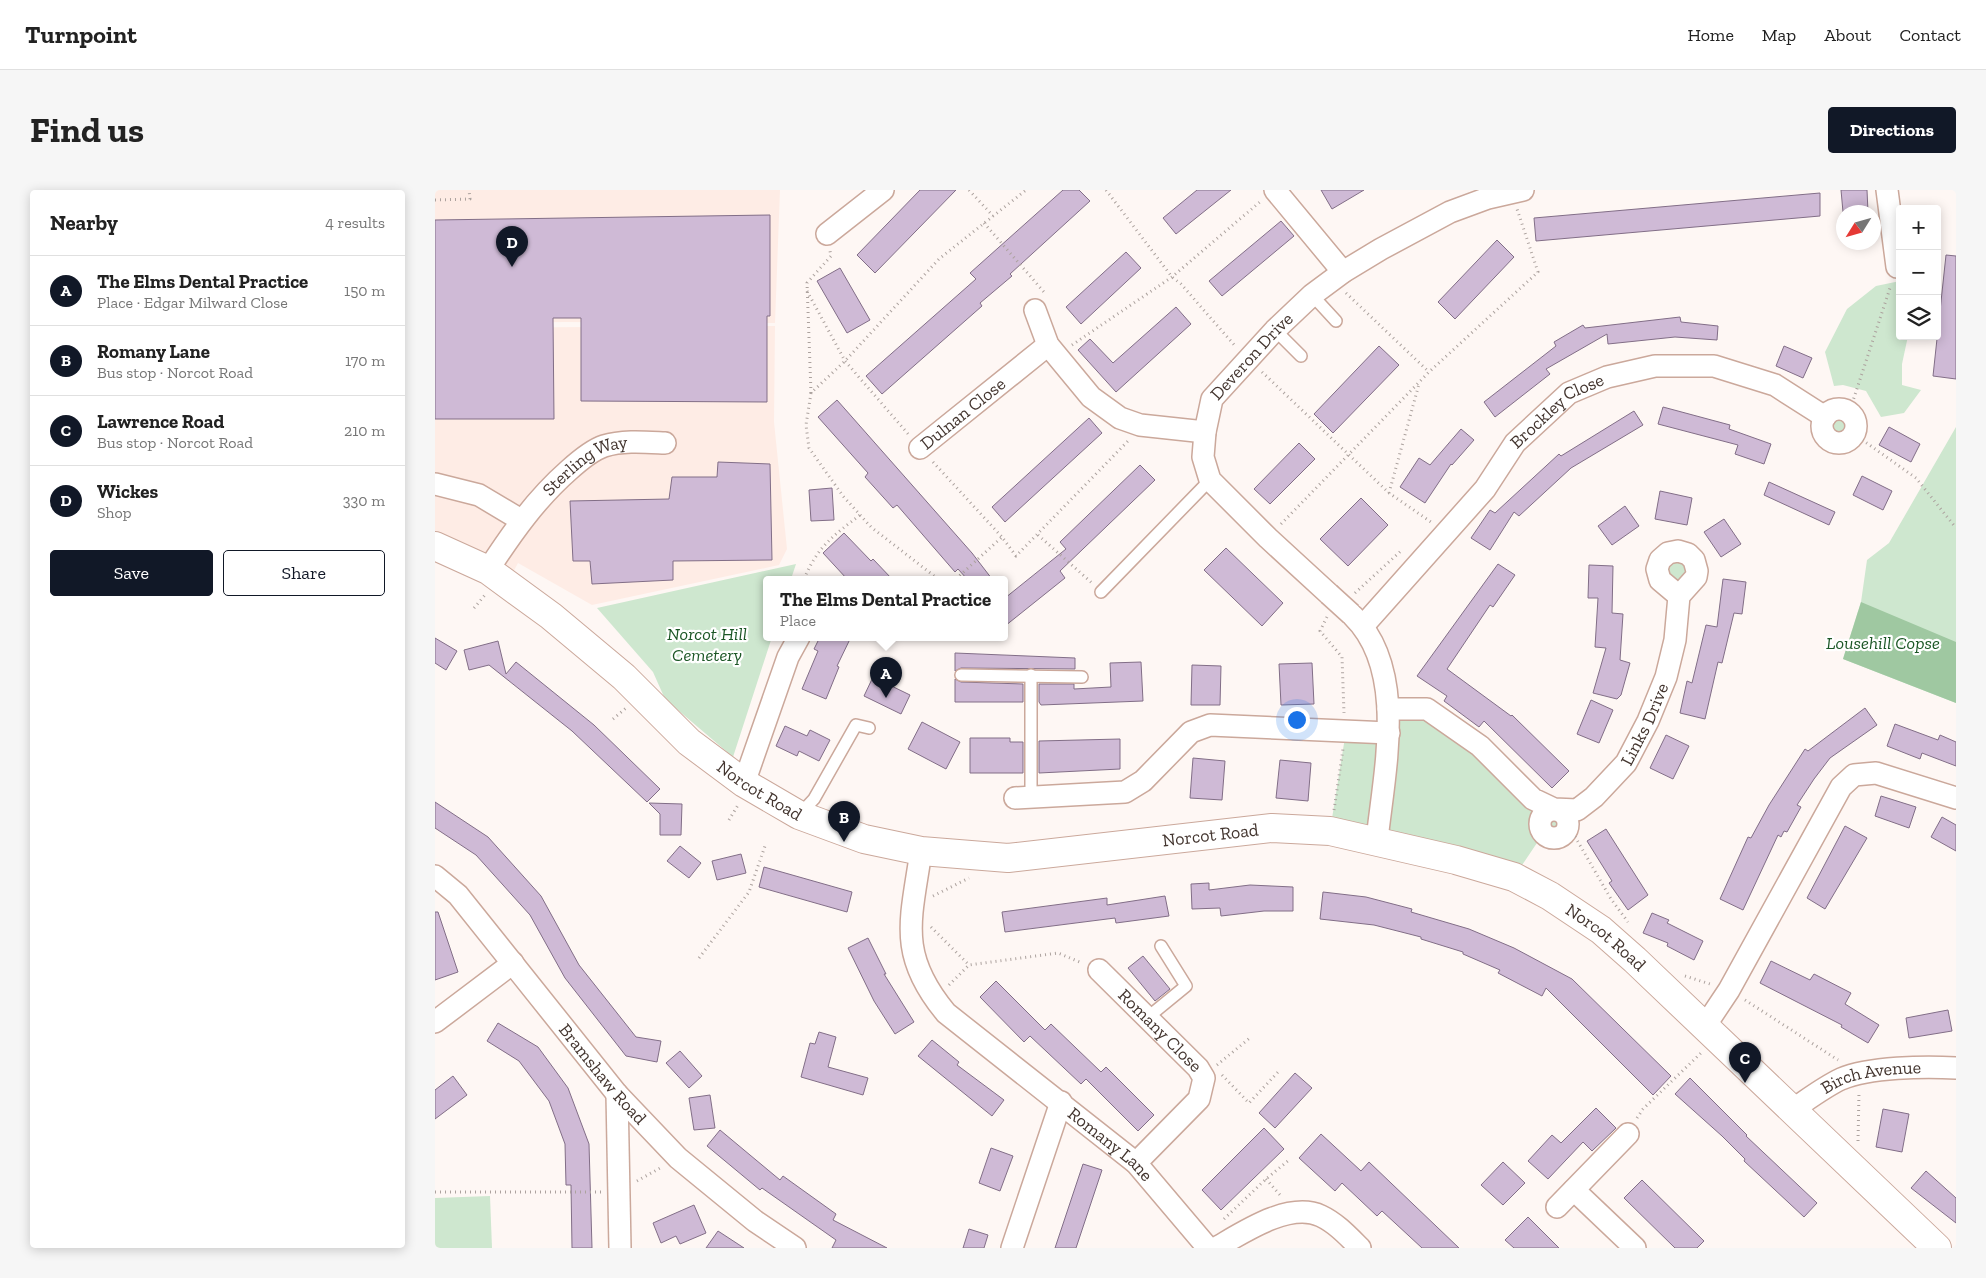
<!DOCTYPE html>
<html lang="en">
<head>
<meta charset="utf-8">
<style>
  :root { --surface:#fff; --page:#f6f6f6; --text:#222; --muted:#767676; --line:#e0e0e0; --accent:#111827 }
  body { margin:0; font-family:"Zilla Slab",serif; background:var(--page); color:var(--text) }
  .controls { position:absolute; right:15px; top:15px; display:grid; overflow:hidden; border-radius:5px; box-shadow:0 2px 12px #0003 }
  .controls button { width:45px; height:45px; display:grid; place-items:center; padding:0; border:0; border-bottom:1px solid var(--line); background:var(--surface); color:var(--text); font:25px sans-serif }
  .compass { position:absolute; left:1401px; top:15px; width:45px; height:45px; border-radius:50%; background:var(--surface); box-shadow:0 2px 12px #0003; rotate:233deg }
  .you { position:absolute; left:861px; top:529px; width:18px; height:18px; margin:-12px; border:4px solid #fff; border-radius:50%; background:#1a73e8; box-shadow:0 0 0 8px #1a73e833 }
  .badge { display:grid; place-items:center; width:32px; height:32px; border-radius:50%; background:var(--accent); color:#fff; font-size:16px; font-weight:700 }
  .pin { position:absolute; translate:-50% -41px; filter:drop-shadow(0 1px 2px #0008) }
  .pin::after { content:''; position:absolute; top:26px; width:18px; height:15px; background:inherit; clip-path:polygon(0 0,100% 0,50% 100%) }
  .popup { position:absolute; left:328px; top:386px; width:245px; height:65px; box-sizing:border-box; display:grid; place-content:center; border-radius:5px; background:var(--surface); filter:drop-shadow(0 1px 4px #0005); font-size:16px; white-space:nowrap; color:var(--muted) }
  .popup b { font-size:19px; color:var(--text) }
  .popup::after { content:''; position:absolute; left:50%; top:100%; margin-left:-10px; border:10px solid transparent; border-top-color:var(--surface) }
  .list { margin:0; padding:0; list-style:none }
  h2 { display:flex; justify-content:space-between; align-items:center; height:65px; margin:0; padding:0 20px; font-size:21px }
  h2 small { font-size:16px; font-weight:400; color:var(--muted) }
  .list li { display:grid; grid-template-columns:32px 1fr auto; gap:15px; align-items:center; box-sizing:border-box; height:70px; padding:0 20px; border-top:1px solid var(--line) }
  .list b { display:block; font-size:19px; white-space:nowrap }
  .list p { margin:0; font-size:16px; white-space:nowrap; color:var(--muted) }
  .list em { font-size:16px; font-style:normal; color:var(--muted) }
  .actions { display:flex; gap:10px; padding:15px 20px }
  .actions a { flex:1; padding:11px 0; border:1px solid var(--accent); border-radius:5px; text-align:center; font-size:18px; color:var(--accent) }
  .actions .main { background:var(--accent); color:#fff }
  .icon { flex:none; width:28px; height:28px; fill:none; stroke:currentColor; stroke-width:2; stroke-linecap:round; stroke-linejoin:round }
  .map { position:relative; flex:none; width:1521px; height:1058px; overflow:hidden; border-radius:5px }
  header { display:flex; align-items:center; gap:30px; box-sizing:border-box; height:70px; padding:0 25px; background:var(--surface); border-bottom:1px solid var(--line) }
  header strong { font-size:24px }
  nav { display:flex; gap:28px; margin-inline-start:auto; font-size:18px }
  .intro { display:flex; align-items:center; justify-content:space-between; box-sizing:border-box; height:120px; padding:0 30px }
  h1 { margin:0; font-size:35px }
  .button { padding:12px 22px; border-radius:5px; background:var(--accent); color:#fff; font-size:18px; font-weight:700 }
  main { display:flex; gap:30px; padding:0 30px }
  aside { flex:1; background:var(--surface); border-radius:5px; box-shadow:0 2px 12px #0003 }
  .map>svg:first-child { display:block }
  .built { fill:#feece5 }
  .green { fill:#cee7cf }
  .forest { fill:#9fc8a1 }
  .building { fill:#cfbad6; stroke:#826e87 }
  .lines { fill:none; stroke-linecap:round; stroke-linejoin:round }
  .service-casing { stroke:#cba89b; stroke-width:14 }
  .minor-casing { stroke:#cba89b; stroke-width:24 }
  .tertiary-casing { stroke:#cba89b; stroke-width:30 }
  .path { stroke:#aca29e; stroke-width:3; stroke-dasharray:1 4; stroke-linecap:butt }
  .service { stroke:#fff; stroke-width:11 }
  .minor { stroke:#fff; stroke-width:21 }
  .tertiary { stroke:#fff; stroke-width:28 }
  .minor-bridge-casing { stroke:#cba89b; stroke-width:24; stroke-linecap:butt }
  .minor-bridge { stroke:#fff; stroke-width:21 }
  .labels { text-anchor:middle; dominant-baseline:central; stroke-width:4.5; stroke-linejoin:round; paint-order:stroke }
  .street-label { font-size:18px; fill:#43352f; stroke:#fff }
  .park-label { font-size:18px; font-style:italic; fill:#1b5625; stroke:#fff }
</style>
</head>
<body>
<header>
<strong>Turnpoint</strong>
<nav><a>Home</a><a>Map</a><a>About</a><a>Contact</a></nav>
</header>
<div class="intro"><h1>Find us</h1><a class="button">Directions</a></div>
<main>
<aside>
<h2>Nearby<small>4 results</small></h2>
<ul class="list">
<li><span class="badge">A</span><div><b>The Elms Dental Practice</b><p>Place · Edgar Milward Close</p></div><em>150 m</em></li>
<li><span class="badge">B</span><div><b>Romany Lane</b><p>Bus stop · Norcot Road</p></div><em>170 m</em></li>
<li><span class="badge">C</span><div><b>Lawrence Road</b><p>Bus stop · Norcot Road</p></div><em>210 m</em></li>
<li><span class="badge">D</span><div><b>Wickes</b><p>Shop</p></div><em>330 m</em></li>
</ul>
<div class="actions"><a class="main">Save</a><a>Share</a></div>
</aside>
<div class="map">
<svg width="1521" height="1058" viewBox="0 0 1521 1058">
  <rect width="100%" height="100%" fill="#fef7f4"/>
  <!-- built -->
  <g class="built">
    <polygon points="0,0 345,0 340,133 129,132 0,134"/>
    <polygon points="340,136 339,232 352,359 344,375 157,415 83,373 76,386 38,358 0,344 0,138"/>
  </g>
  <!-- green -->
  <g class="green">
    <polygon points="1465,91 1465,146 1473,146 1467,174 1467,195 1486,200 1469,223 1446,227 1431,201 1408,195 1399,196 1390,162 1412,119 1441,96"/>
    <circle cx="1404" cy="236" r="17"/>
    <polygon points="1521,237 1521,513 1408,469 1426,412 1432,370 1454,353"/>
    <polygon points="1225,370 1259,370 1244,406"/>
    <polygon points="361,374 356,389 332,389 332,447 337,447 298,567 230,509 218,482 162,418"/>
    <polygon points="953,519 992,519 1131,625 1133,635 1127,645 1119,648 1108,644 1079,687 895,641 911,541 954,543"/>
    <polygon points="55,1006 57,1058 0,1058 0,1008"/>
  </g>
  <!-- forest -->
  <polygon class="forest" points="1426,412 1521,452 1521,513 1408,469"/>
  <!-- building -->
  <g class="building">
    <polygon points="485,0 521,0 440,83 422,65"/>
    <polygon points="628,0 644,0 655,11 575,84 577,86 545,113 547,116 447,204 431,186 541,89 535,83"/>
    <polygon points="762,0 796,0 741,44 728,28"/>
    <polygon points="886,0 929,0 897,19"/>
    <polygon points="1406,0 1432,0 1433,22 1408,22"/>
    <polygon points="1385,3 1385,26 1101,51 1099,28"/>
    <polygon points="335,25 335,126 332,126 332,212 146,211 146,128 118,128 119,229 0,229 0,30"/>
    <polygon points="846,31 859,46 787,106 774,91"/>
    <polygon points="1062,50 1079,67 1020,129 1003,112"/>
    <polygon points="691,62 706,78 646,134 631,117"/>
    <polygon points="1511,65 1521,66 1521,189 1498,186"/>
    <polygon points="405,78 435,130 412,143 382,91"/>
    <polygon points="741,117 756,134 681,202 643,160 655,149 678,173"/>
    <polygon points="1245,127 1246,132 1283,136 1282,150 1240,147 1173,154 1172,144 1111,179 1115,184 1060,227 1049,212 1121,156 1119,152 1148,135 1150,138"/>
    <polygon points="944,156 964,175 898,243 879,224"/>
    <polygon points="1349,156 1377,168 1368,188 1341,176"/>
    <polygon points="402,210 537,363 557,389 532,389 523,379 520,382 462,315 458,318 430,287 433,283 383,227"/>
    <polygon points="1228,217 1295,235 1294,239 1336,254 1329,274 1300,264 1303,255 1223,234"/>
    <polygon points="1199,221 1208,235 1136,278 1084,326 1079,322 1055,360 1036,348 1055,320 1060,323 1124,264 1126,266"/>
    <polygon points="654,228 667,243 570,332 557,317"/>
    <polygon points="1454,237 1485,254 1476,272 1444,255"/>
    <polygon points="1026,239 1039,250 1017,275 1016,274 990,313 965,297 984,268 995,275"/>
    <polygon points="864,253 880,269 835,314 819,299"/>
    <polygon points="283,272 335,274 337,370 238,371 238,390 157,394 155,371 138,371 135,311 234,309 237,287 282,287"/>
    <polygon points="705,275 720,290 625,381 630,388 570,436 570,408 631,359 625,352"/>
    <polygon points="1427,286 1457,301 1448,320 1418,305"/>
    <polygon points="1334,292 1400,322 1394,335 1329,305"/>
    <polygon points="397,298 399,330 376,331 374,300"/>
    <polygon points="1225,301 1257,308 1252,335 1220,329"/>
    <polygon points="926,308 953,335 913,376 885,349"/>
    <polygon points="1190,316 1204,336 1177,355 1163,336"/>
    <polygon points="1289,329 1306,354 1286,367 1269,342"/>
    <polygon points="409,343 436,371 438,369 457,389 412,389 388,363"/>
    <polygon points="791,358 848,413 827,436 769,380"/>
    <polygon points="1063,374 1080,385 1058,417 1055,415 1012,479 1076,526 1077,525 1134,581 1117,598 1049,531 1044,537 1009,511 1012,506 982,486"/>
    <polygon points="1154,375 1178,376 1177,423 1188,424 1185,470 1195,473 1186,505 1182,509 1158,503 1171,458 1160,457 1163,408 1153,408"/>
    <polygon points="1288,389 1311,392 1307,424 1299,423 1287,473 1283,472 1270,529 1245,523 1252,491 1257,493 1271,435 1282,437"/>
    <polygon points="385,447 416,447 402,476 404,477 391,509 367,499 383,461 379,459"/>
    <polygon points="0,448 22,461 11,480 0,473"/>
    <polygon points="63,451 71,484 81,472 159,535 225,599 212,612 137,541 54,475 34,480 29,460"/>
    <polygon points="520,463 640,468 640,479 526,478 520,481"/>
    <polygon points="706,472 708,511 606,515 604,512 604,494 639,494 639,499 676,497 675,473"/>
    <polygon points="877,473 879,514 846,515 844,474"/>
    <polygon points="757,475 786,476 785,515 756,515"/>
    <polygon points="438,487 475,505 466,524 429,506"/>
    <polygon points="520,489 526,492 588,494 588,512 520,512"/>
    <polygon points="1156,510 1178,520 1164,553 1142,544"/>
    <polygon points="1430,518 1442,535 1395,568 1379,589 1362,615 1366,617 1352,642 1349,641 1346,647 1343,645 1308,720 1285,709 1313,647 1316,648 1334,615 1370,559 1373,561"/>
    <polygon points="487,532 525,552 511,579 473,559"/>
    <polygon points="1460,534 1503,550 1505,545 1521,552 1521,576 1487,563 1485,569 1452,556"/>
    <polygon points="350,536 372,546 375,540 395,550 384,571 364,561 362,566 341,556"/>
    <polygon points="1231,545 1254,556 1238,589 1215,578"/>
    <polygon points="535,548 575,548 575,552 588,552 588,583 535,583"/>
    <polygon points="685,549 685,579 604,583 604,551"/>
    <polygon points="758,568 790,571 787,610 755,608"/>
    <polygon points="845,570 876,573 873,611 841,608"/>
    <polygon points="1446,606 1481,617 1474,638 1440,626"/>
    <polygon points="0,612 53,647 106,706 144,775 201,847 226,851 222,872 191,866 130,788 95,725 41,665 0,638"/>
    <polygon points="214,613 247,614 246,645 225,645 225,624"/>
    <polygon points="1507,627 1521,635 1521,661 1496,647"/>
    <polygon points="1410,636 1432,648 1390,719 1372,708"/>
    <polygon points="1171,639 1213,705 1193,720 1174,693 1177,691 1152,651"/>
    <polygon points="245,656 266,673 254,688 232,671"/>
    <polygon points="306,664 311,683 282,690 277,671"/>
    <polygon points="329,677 417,702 412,722 324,697"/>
    <polygon points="774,693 774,700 815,695 858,697 858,721 829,721 786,726 785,718 757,719 756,694"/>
    <polygon points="888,702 931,707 977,719 976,722 1034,739 1079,758 1137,789 1236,886 1218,905 1111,798 1107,806 1063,783 1065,780 1028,764 1028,762 986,749 986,747 939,735 885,729"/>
    <polygon points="730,706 734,726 681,733 680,728 570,742 567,722 672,708 672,715"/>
    <polygon points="0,722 3,722 23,782 0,790"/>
    <polygon points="1217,723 1234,730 1232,733 1268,751 1259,770 1232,756 1233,753 1208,743"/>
    <polygon points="433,748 451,784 449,784 479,832 460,844 439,811 413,758"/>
    <polygon points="708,766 735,799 720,811 693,778"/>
    <polygon points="1336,771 1375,790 1379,784 1416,803 1410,814 1444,835 1433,853 1406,837 1407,835 1325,793"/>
    <polygon points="561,791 610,840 616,834 666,882 671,877 719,925 703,941 651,889 646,894 595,846 589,852 545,807"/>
    <polygon points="1513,820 1517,841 1474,848 1471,828"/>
    <polygon points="63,833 103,857 133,898 154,954 157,1058 137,1058 136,995 131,995 130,954 114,911 84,871 52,851"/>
    <polygon points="384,842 401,847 393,877 433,888 428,905 366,887 375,853 380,854"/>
    <polygon points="497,850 524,872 522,875 569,910 557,926 483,866"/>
    <polygon points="245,861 267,886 254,898 231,873"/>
    <polygon points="860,883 877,898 840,938 824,923"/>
    <polygon points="18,886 32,905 0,929 0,900"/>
    <polygon points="1255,888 1312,945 1311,946 1382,1013 1369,1027 1309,971 1310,969 1287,946 1240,904"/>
    <polygon points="275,905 280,938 259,940 254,908"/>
    <polygon points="1161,918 1181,938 1157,961 1148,952 1113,989 1093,971 1117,945 1126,953"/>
    <polygon points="1448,919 1474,924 1467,962 1441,957"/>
    <polygon points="829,938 849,959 786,1020 767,1000"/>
    <polygon points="285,940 345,990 348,986 401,1024 398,1030 452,1058 397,1058 401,1050 327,998 325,1000 272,956"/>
    <polygon points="886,944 926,981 934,972 1024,1058 987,1058 947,1021 942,1026 907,993 900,1001 864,968"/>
    <polygon points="556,958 578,966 565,1001 544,993"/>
    <polygon points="1068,972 1090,993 1068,1015 1046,995"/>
    <polygon points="648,974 667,980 641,1058 620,1058"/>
    <polygon points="1491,981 1521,1008 1521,1033 1476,998"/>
    <polygon points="1207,990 1269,1051 1262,1058 1240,1058 1189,1008"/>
    <polygon points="259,1015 271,1043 245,1054 241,1046 226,1053 218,1033"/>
    <polygon points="1093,1027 1124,1058 1079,1058 1070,1050"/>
    <polygon points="534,1039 553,1045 549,1058 528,1058"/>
    <polygon points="283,1041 309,1058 271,1058"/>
  </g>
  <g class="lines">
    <!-- service casing -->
    <g class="service-casing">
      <g id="service">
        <polyline points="877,105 901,131"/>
        <polyline points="840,140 866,166"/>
        <polyline points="666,402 775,290"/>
        <polyline points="526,485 647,487"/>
        <polyline points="596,607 596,485"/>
        <polyline points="364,625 379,609 421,535 434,538"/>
        <polyline points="712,828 751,796 726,756"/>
      </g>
    </g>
    <!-- minor casing -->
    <g class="minor-casing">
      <g id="minor">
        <polyline points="840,0 908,82"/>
        <polyline points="1452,0 1462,77"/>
        <polyline points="392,44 448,0"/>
        <polyline points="600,120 613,155 656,207 685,228 705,235 770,242"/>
        <circle cx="1404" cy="236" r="17"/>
        <path id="s1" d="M485,258L613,155"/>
        <polyline points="0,294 44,305 86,330"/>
        <path id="s2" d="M53,380C77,343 101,309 134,280C144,271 157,260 169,256C188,250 210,252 230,253"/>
        <path id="s3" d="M894,404L833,348L775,290L768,267L770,242L777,209L840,140L877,105L908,82L946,59L1015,22L1053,8L1088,0"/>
        <path d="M918,426C973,480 949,582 942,650"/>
        <path id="s4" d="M928,436L1050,299L1080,253L1134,203L1172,187L1220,176H1279L1340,195L1390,227"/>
        <path id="s5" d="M953,519H992L1045,556L1098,609L1119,619L1142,620L1159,607L1191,573L1213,531L1231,487L1240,450L1244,406L1261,387L1262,381L1259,370L1253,364L1243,361L1233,363L1225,370L1222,379L1225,390L1244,406"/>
        <polyline points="309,593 353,467 364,447"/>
        <polyline points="580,608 690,602 708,591 756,542 775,535 954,543"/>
        <circle cx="1119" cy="634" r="14"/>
        <path id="s6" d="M486,661C476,730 462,764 511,823L701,973L773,1058"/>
        <path id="s7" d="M0,686L23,705L182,904L243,968L320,1031L360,1058"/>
        <path id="s8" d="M664,780L763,878L769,888L764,909L701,973"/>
        <polyline points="0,832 78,773"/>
        <polyline points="1270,836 1294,800 1406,597 1419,585 1441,583 1521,608"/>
        <polyline points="182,904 185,1058"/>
        <path id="s9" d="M1357,920C1372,910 1389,897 1406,889C1434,877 1490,876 1521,878"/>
        <polyline points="1139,1000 1200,1058"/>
        <polyline points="1122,1017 1193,944"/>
        <polyline points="577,1058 626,912"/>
        <path d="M781,1058C807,1043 854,1011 886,1026C901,1033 913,1046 925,1058"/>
      </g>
    </g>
    <!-- tertiary casing -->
    <g class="tertiary-casing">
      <g id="tertiary">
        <path id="s10" d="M0,356L53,380L116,426L189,487L254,552L309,593L364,625L429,649L486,661L573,668L837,638L895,641L1021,670L1079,687L1115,706L1166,740L1200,770L1502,1058"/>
      </g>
    </g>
    <!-- path -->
    <g class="path">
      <polyline points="534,0 558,26"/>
      <polyline points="671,0 737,87 746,94 801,157"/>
      <polyline points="0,10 35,9 34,0"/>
      <polyline points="549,33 609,102"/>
      <polyline points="372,101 410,171 474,245"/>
      <polyline points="911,103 994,182"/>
      <polyline points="637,155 737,87 826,11"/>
      <polyline points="827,182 954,303 996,332"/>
      <polyline points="376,203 372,93 396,66 395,61"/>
      <polyline points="1414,223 1456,95"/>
      <polyline points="1419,244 1481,288 1521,338"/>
      <polyline points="498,272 567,347"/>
      <polyline points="954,303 984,194"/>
      <polyline points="846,334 994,182 1103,82 1082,19"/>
      <polyline points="603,345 657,393"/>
      <path d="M369,389C383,356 398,346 425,325"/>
      <polyline points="503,389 436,337 408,306 374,258 371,235 376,203 410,171 504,69 591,0"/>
      <polyline points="521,389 567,347 581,366 693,251"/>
      <polyline points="920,403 967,360"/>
      <polyline points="39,418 50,405"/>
      <polyline points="892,427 885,441 907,467 909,523"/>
      <polyline points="178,529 191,518"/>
      <polyline points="899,620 908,559"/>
      <polyline points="294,630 303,615"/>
      <polyline points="1135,638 1176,709 1193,732"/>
      <polyline points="498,706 534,688"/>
      <polyline points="496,737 533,774"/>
      <polyline points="264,768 314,702 330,656"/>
      <polyline points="1250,786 1275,794"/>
      <polyline points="514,795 534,775 623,763 647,773"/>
      <polyline points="1310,810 1403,870"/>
      <polyline points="782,875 816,847"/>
      <polyline points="787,885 814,913 844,881"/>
      <polyline points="1202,928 1208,919 1266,863"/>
      <polyline points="1423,951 1424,902"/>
      <polyline points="831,989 845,1005"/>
      <polyline points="202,991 227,977"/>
      <polyline points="0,1002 166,1002"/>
      <polyline points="789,1029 831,989 854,970"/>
    </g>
    <!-- service -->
    <use href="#service" class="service"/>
    <!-- minor -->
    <use href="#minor" class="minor"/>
    <!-- tertiary -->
    <use href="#tertiary" class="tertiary"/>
    <!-- minor-bridge casing -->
    <g class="minor-bridge-casing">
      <polyline id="minor-bridge" points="894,404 916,424"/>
    </g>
    <!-- minor-bridge -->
    <use href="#minor-bridge" class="minor-bridge"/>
  </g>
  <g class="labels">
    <!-- street labels -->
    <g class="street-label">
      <text stroke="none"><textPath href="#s3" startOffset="306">Deveron Drive</textPath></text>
      <text stroke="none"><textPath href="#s1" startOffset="55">Dulnan Close</textPath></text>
      <text stroke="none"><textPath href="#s4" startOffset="292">Brockley Close</textPath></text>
      <text stroke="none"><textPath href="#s2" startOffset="146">Sterling Way</textPath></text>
      <text stroke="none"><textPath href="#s5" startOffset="336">Links Drive</textPath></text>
      <text stroke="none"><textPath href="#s10" startOffset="409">Norcot Road</textPath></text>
      <text stroke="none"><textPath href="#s10" startOffset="874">Norcot Road</textPath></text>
      <text stroke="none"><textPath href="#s10" startOffset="1294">Norcot Road</textPath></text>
      <text stroke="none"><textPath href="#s8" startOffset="86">Romany Close</textPath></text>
      <text stroke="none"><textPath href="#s7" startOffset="260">Bramshaw Road</textPath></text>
      <text stroke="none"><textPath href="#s9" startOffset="88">Birch Avenue</textPath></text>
      <text stroke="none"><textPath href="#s6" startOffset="382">Romany Lane</textPath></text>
    </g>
    <!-- park labels -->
    <g class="park-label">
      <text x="272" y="444">Norcot Hill<tspan x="272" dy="21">Cemetery</tspan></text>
      <text x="1448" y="453">Lousehill Copse</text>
    </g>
  </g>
</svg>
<div class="controls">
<button>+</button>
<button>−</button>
<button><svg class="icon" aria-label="layers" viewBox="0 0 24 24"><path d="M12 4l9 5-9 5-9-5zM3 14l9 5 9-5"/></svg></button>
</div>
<svg class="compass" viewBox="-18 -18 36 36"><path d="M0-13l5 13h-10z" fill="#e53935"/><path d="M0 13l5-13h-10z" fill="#767676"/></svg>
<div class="you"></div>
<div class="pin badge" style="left:451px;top:508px">A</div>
<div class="popup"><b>The Elms Dental Practice</b>Place</div>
<div class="pin badge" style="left:409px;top:652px">B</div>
<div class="pin badge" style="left:1310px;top:893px">C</div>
<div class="pin badge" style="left:77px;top:77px">D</div>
</div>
</main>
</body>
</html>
